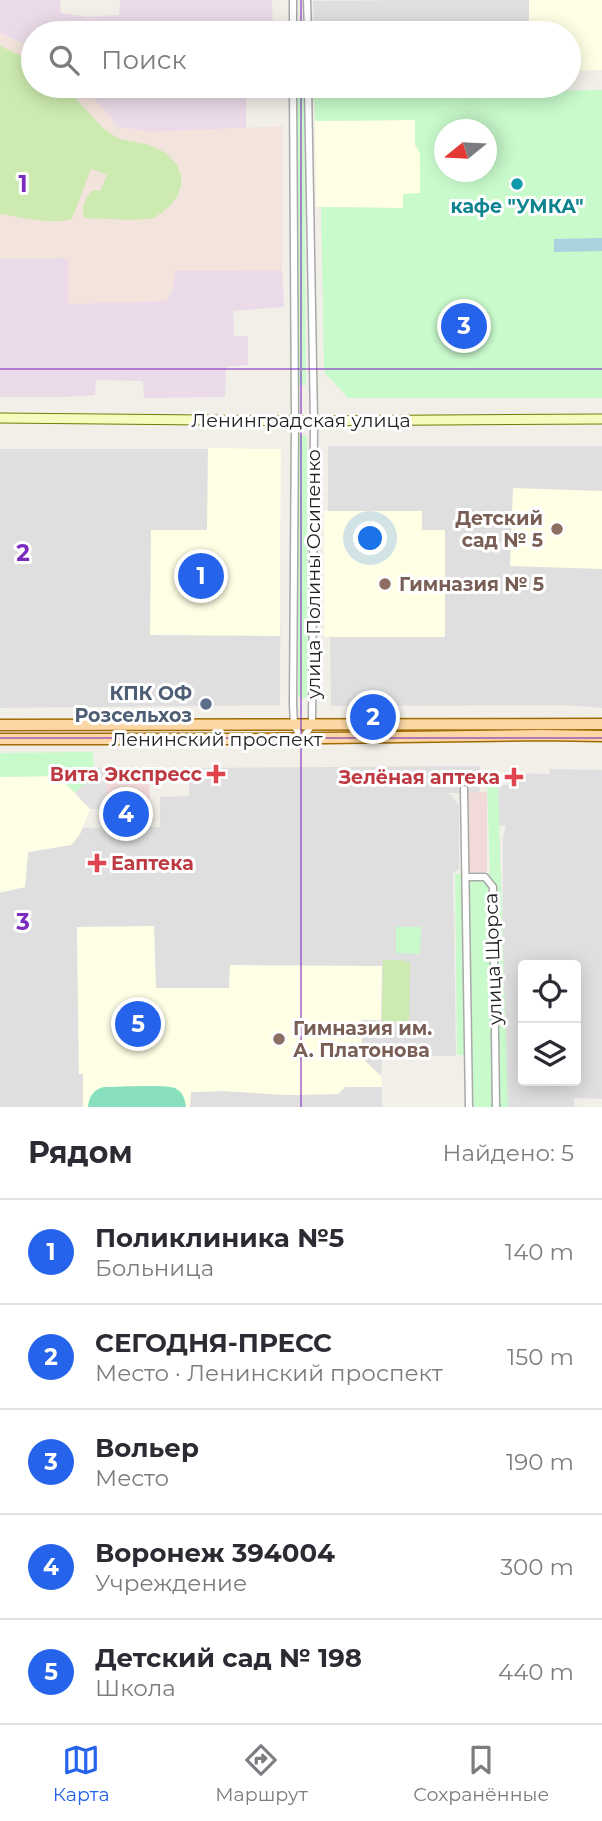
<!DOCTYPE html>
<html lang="ru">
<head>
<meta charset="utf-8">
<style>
  :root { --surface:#fff; --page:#f7f7f7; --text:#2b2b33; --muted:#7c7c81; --line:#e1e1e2; --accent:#2563eb }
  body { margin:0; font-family:Montserrat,sans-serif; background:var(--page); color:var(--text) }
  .controls { position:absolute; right:21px; bottom:21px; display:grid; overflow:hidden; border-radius:7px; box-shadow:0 4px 18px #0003 }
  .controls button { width:63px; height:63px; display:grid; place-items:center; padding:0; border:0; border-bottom:2px solid var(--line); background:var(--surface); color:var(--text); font:35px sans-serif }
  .compass { position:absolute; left:434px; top:119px; width:63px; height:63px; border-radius:50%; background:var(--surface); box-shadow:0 4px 18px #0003; rotate:252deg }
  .you { position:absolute; left:371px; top:539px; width:24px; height:24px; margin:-18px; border:5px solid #fff; border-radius:50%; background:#1a73e8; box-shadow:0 0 0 10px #1a73e833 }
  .badge { display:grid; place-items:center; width:46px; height:46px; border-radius:50%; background:var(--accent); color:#fff; font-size:23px; font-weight:700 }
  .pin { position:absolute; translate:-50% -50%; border:4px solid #fff; box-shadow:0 2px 7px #0006 }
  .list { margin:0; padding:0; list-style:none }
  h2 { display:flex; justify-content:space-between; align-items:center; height:91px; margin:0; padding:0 28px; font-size:30px }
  h2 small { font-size:23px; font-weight:400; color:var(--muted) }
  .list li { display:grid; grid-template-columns:46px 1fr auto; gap:21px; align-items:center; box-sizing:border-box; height:105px; padding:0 28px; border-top:2px solid var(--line) }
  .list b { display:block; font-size:26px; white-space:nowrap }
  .list p { margin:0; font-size:23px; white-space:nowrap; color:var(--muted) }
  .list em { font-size:23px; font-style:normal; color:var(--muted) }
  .icon { flex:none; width:38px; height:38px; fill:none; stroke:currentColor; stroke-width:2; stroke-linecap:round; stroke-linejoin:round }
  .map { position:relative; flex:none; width:602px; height:1107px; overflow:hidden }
  .search { position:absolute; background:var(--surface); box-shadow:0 4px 18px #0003; left:21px; right:21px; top:21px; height:77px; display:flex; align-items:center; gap:18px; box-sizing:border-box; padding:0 24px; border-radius:38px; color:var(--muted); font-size:26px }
  .sheet { height:616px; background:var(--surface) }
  nav { display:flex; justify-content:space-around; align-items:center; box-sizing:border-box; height:98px; border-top:2px solid var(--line); background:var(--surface); font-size:19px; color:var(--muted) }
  nav a { display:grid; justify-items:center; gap:4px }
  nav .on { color:var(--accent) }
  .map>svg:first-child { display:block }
  .residential { fill:#e0dfdf; fill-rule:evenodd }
  .commercial { fill:#f2dad9 }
  .industrial { fill:#ebdbe8 }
  .education { fill:#ffffe5 }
  .military { fill:#f3e3dd }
  .grass { fill:#cdebb0 }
  .park { fill:#c8facc; fill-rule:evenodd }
  .pitch { fill:#88e0be }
  .parking { fill:#e2e2e2 }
  .water { fill:#aad3df }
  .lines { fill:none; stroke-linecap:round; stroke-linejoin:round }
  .minor-casing { stroke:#a9a9a9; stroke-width:9 }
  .secondary-casing { stroke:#707d05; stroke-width:11 }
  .primary-casing { stroke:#a06b00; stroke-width:13 }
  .minor { stroke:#fff; stroke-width:6 }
  .secondary { stroke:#f7fabf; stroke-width:9 }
  .primary { stroke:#fcd6a4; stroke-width:10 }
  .grid { fill:none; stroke:#7b2cbf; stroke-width:2; stroke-opacity:0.55 }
  .culture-dot { fill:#0f9aa8; stroke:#fff; stroke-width:2.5 }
  .education-dot { fill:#8d6e63; stroke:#fff; stroke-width:2.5 }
  .service-dot { fill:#5c6f8a; stroke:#fff; stroke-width:2.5 }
  .health-dot { fill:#e0444e; stroke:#fff; stroke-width:2.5 }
  .labels { text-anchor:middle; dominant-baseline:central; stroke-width:6; stroke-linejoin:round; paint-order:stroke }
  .culture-label { font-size:19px; font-weight:bold; fill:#0d838f; stroke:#fff }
  .street-label { font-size:19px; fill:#222; stroke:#fff }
  .education-label { font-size:19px; font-weight:bold; fill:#785e54; stroke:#fff; text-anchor:start }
  .service-label { font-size:19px; font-weight:bold; fill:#4e5e75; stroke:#fff; text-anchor:end }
  .health-label { font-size:19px; font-weight:bold; fill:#be3a42; stroke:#fff; text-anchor:end }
  .grid-label { font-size:23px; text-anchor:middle; font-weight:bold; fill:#7b2cbf; stroke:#fff; stroke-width:6; stroke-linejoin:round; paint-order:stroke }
</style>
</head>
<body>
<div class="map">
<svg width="602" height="1107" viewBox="0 0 602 1107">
  <rect width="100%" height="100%" fill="#f2efe9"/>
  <!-- residential -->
  <g class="residential">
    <polygon points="412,0 529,0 529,33 314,33 313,1"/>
    <polygon points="314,86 530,86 530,90 314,93"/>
    <polygon points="328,446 602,446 602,708 564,705 331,706 330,637 445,637 445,530 422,530 422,511 328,511"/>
    <polygon points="0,449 281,449 280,705 0,708"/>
    <polygon points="480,766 480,793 448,793 453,797 459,806 459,869 453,873 456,1056 382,1056 381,1076 362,1058 361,1019 381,1019 230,966 229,988 156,988 77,927 79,1074 83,1074 83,1107 0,1107 0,893 25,887 28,852 71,845 80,834 82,828 160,827 160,797 189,796 189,768"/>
    <path d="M550,769L602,770V1099L574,1098V1107H507L502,1003L503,837L506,825L498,826L499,785H512V773L549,774ZM523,965H576V1081H523Z"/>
    <polygon points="345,1087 382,1087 382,1107 190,1107 190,1092 224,1091 286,1095 338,1094"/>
  </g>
  <!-- commercial -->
  <g class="commercial">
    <polygon points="106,767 149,767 150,827 107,828"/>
    <polygon points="487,792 487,872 470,872 468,868 467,793"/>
  </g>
  <!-- industrial -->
  <g class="industrial">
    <polygon points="0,0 60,0 61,13 88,17 119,15 120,0 272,0 273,26 263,26 247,31 246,33 33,33 33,48 0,33"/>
    <polygon points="84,86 246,86 246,128 151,132 118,127"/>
    <polygon points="69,258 68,303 173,288 174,271 282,270 284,307 233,311 234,336 248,336 248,365 226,367 225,397 144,398 143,381 96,380 95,395 64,397 0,397 0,259"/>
  </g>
  <!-- education -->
  <g class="education">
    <polygon points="529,0 602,0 602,70 569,71 569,33 529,33"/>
    <polygon points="415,120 415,145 420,152 420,194 403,208 316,207 315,121"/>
    <polygon points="208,448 281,449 280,636 150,635 151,530 207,530"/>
    <polygon points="513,488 602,491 602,569 510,566"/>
    <polygon points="324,511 422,511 422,530 445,530 445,637 324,637"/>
    <polygon points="58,776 90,809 80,834 71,845 28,852 25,887 0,892 0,777"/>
    <polygon points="154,926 156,988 229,988 230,965 382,966 381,1020 361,1020 362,1058 381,1076 382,1087 345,1087 338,1094 286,1095 224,1091 191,1092 190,1107 83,1107 83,1074 79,1074 77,927"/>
  </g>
  <!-- military -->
  <polygon class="military" points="0,33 33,48 33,86 84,86 118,127 151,132 283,126 282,270 175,271 173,288 166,301 68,304 68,258 0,259"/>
  <!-- grass -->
  <g class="grass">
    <path d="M0,46L33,61V86H64L103,128L119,139L146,144L166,153L177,165L181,176V185L178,195L169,207L157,216L150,219L130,220L85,218C80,211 86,196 92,190L100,191L107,175L91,169L72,219C50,225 22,217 0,214Z"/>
    <polygon points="383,960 398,960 410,962 409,1022 382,1021"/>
  </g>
  <!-- park -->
  <g class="park">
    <polygon points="296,86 304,86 306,385 298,385"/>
    <path d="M602,90V398H348L324,372L321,207L403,208V194L420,193V153L415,145V120L315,121L314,93ZM444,130H486V172H444Z"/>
    <polygon points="300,435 304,435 307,437 308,695 304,699 298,696 298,437"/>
    <polygon points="93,752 94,776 75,793 58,776 0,777 0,753"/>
    <polygon points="487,784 498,785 508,1107 467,1107 466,1055 457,1055 455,874 490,873"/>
    <polygon points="396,927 421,927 420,954 396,953"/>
  </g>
  <!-- pitch -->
  <path class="pitch" d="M104,1087C118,1087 164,1084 175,1088C183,1092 185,1099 186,1107H88C89,1096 94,1089 104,1087Z"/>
  <!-- parking -->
  <polygon class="parking" points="106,767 107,809 90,809 75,793 93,776 94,768"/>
  <!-- water -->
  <polygon class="water" points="602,238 602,251 554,252 554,239"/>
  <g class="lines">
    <!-- minor casing -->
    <g class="minor-casing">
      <g id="minor">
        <polyline points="293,0 293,33"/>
        <polyline points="307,0 308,33"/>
        <polyline points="293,86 295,421 293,704 294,725 302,739 312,725 314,421 308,86"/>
        <polyline points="464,789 469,1107"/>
        <polyline points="467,877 485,877 493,887 496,1107"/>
      </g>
    </g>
    <!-- secondary casing -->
    <g class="secondary-casing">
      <polyline id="secondary" points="0,418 295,421 602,419"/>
    </g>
    <!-- primary casing -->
    <g class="primary-casing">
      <g id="primary">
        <polyline points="0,725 602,724"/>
        <polyline points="0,739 252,739 542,735 602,736"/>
      </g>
    </g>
    <!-- minor -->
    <use href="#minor" class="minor"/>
    <!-- secondary -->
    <use href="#secondary" class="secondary"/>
    <!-- primary -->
    <use href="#primary" class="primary"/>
  </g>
  <!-- grid -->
  <path class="grid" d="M301,0V33M301,86V1107M0,369H602M0,738H602"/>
  <!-- markers -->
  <circle class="culture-dot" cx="517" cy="184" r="7"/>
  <g class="education-dot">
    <circle cx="557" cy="529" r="7"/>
    <circle cx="385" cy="584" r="7"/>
    <circle cx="279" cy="1039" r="7"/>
  </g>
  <circle class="service-dot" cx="206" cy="704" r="7"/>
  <g class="health-dot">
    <path d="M212.5 763.5h7v7h7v7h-7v7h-7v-7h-7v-7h7z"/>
    <path d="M510.5 766.5h7v7h7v7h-7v7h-7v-7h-7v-7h7z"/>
    <path d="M93.5 852.5h7v7h7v7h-7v7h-7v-7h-7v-7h7z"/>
  </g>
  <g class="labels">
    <!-- culture labels -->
    <g class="culture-label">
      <text x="517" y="206">кафе "УМКА"</text>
    </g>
    <!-- street labels -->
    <g class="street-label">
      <text x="301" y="420">Ленинградская улица</text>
      <text transform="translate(313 574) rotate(-90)">улица Полины Осипенко</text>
      <text x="217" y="739">Ленинский проспект</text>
      <text transform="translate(493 959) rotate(-92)">улица Щорса</text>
    </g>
    <!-- education labels -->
    <g class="education-label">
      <text x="543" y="518" text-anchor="end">Детский<tspan x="543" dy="22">сад № 5</tspan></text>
      <text x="399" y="584">Гимназия № 5</text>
      <text x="293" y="1028">Гимназия им.<tspan x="293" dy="22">А. Платонова</tspan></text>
    </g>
    <!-- service labels -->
    <g class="service-label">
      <text x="192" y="693">КПК ОФ<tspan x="192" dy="22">Розсельхоз</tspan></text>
    </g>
    <!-- health labels -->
    <g class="health-label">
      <text x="202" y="774">Вита Экспресс</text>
      <text x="500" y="777">Зелёная аптека</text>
      <text x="111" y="863" text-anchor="start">Еаптека</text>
    </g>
  </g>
  <g class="grid-label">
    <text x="23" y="192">1</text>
    <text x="23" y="561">2</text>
    <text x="23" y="930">3</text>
  </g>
</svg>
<div class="controls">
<button><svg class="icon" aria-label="locate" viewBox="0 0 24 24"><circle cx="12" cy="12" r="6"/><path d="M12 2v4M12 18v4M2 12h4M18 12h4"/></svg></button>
<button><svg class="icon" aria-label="layers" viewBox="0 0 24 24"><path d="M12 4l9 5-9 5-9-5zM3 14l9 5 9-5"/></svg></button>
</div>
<svg class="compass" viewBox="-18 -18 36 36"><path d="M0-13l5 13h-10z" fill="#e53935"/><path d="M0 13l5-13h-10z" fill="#7c7c81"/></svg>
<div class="you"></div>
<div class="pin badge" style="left:201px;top:576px">1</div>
<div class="pin badge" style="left:373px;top:717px">2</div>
<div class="pin badge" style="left:464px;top:326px">3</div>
<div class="pin badge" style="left:126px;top:814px">4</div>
<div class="pin badge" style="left:138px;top:1024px">5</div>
<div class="search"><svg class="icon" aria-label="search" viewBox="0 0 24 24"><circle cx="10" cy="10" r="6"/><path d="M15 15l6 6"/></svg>Поиск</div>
</div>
<section class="sheet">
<h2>Рядом<small>Найдено: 5</small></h2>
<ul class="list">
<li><span class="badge">1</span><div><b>Поликлиника №5</b><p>Больница</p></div><em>140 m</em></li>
<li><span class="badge">2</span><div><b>СЕГОДНЯ-ПРЕСС</b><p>Место · Ленинский проспект</p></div><em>150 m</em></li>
<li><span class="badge">3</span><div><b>Вольер</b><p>Место</p></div><em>190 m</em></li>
<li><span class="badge">4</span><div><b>Воронеж 394004</b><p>Учреждение</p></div><em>300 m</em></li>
<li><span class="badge">5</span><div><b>Детский сад № 198</b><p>Школа</p></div><em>440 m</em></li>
</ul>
</section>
<nav>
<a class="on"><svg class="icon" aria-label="map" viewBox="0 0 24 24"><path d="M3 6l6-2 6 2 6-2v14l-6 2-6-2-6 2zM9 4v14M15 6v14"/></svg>Карта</a>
<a><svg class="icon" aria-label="directions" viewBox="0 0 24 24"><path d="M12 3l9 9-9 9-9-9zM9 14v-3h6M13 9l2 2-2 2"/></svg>Маршрут</a>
<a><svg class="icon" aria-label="saved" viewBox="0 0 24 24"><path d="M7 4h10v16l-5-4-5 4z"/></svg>Сохранённые</a>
</nav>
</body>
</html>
